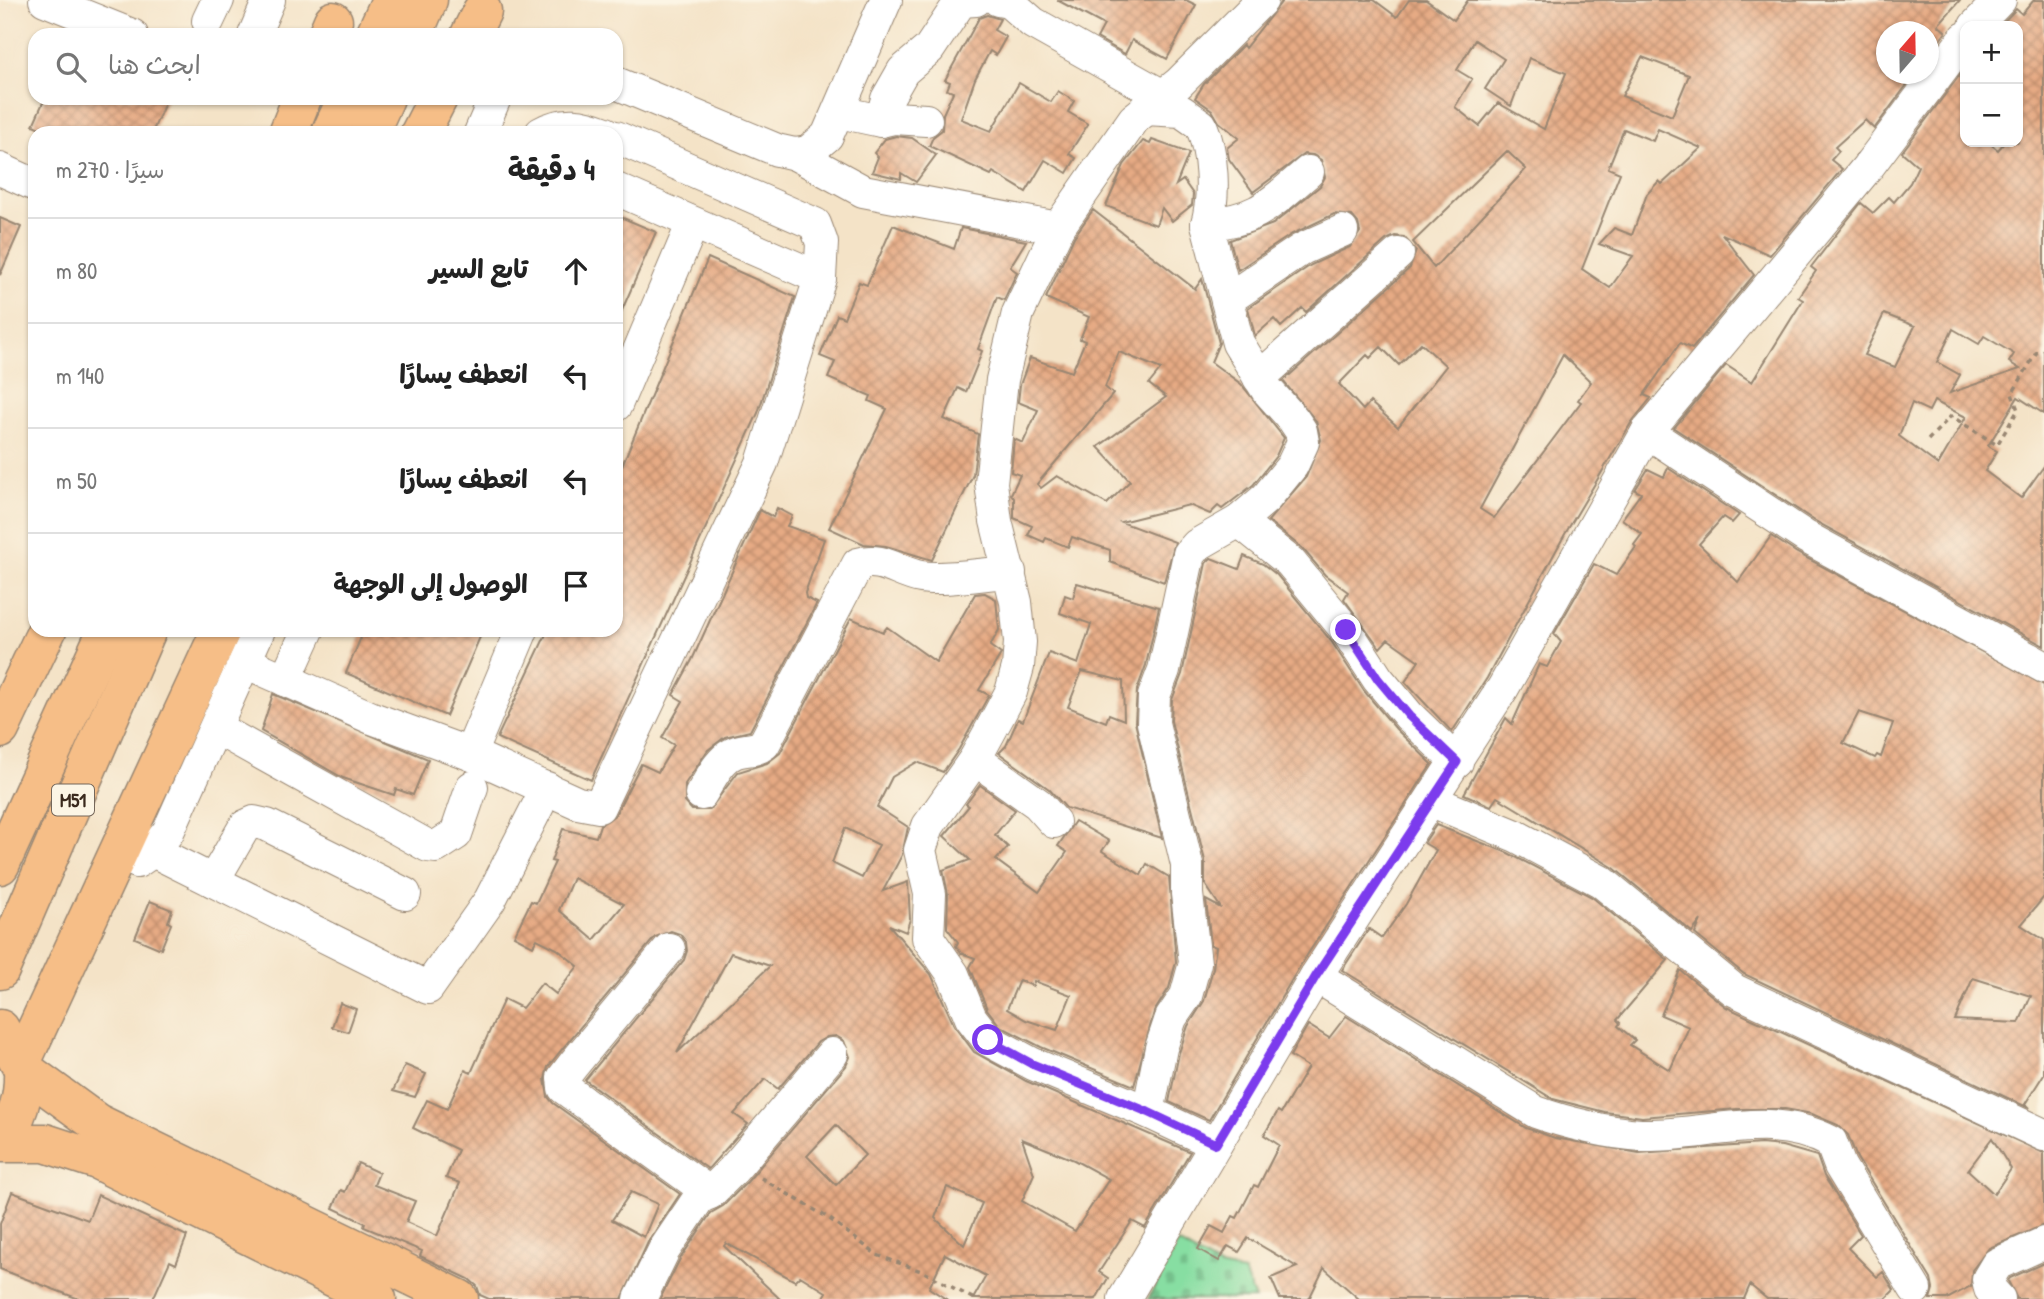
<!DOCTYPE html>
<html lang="ar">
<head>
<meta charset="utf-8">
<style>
  :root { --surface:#fff; --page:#f2f2f2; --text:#222; --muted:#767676; --line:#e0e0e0 }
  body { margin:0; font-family:"Patrick Hand","Playpen Sans Arabic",sans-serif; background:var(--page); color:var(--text); direction:rtl }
  .controls { position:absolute; right:21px; top:21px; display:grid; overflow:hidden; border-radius:14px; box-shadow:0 2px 5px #0004 }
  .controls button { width:63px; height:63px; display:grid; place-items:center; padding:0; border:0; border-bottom:2px solid var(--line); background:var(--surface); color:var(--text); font:35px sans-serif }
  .compass { position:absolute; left:1876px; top:21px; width:63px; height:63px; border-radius:50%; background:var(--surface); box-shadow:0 2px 5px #0004; rotate:20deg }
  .stop { position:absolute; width:21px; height:21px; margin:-16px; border:5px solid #7c3aed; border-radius:50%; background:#fff }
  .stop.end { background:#7c3aed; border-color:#fff; box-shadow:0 2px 7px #0008 }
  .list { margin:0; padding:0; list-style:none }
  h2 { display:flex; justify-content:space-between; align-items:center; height:91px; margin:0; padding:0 28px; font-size:30px }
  h2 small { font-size:23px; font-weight:400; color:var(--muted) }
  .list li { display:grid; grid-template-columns:46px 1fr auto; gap:21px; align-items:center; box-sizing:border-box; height:105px; padding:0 28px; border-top:2px solid var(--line) }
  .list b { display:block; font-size:26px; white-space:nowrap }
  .list em { font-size:23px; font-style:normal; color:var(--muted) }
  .icon { flex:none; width:38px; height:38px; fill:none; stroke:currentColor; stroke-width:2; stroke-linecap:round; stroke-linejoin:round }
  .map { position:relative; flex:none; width:2044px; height:1299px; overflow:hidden; direction:ltr }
  .search { position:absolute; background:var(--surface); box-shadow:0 2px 5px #0004; left:28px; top:28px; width:595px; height:77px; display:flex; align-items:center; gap:18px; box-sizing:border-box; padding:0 24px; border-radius:21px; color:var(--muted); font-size:26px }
  .panel { position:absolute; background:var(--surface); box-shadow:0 2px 5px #0004; left:28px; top:126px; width:595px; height:511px; border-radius:21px; direction:rtl }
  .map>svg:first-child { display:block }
  .cemetery { fill:url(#cemetery-stones); stroke:#618460; stroke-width:2 }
  .building { fill:url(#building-cross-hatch); fill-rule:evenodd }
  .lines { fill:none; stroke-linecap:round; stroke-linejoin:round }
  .minor-casing { stroke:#988672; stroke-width:34 }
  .major-casing { stroke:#988672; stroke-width:41 }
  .highway-casing { stroke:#988672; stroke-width:41 }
  .path { stroke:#988672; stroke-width:3.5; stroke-dasharray:5 5; stroke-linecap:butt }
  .minor { stroke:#fff; stroke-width:32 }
  .major { stroke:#f6be87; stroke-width:38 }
  .highway { stroke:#f6be87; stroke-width:38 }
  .route { stroke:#7c3aed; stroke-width:9 }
  .labels { text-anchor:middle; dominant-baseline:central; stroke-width:6; stroke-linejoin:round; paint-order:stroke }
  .shield { fill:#fcf5e5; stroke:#75675a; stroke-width:2 }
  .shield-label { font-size:19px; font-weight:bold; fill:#3b2a1e }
</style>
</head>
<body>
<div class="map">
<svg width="2044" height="1299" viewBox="0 0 2044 1299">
  <defs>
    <pattern id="cemetery-stones" width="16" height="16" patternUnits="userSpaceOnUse" patternTransform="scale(1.75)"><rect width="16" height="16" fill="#87dea2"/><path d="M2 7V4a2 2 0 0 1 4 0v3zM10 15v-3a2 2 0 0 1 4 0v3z" fill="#75bf8b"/></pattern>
    <pattern id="building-cross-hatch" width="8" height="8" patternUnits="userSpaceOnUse" patternTransform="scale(1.75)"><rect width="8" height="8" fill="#e6aa84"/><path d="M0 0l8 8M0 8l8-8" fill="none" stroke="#bc8b6b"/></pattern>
  </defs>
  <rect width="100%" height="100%" fill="#fcf5e5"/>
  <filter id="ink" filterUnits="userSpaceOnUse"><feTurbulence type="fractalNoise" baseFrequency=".0143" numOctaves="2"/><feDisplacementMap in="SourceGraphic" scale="14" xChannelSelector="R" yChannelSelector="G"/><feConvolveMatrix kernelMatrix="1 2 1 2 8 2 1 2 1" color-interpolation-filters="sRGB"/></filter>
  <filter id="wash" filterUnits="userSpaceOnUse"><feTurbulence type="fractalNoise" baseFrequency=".00686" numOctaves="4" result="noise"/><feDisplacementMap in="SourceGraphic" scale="28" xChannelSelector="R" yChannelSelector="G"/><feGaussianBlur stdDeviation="1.57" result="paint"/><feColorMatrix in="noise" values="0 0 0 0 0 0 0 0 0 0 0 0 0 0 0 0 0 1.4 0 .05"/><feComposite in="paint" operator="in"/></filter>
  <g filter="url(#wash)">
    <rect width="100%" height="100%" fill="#f4e3c7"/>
    <!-- cemetery -->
    <polygon class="cemetery" points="1178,1243 1220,1267 1244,1272 1255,1299 1148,1299"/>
    <g id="blocks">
      <!-- building -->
      <g class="building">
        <polygon points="1057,0 1186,0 1196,5 1167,59 1132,40 1125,54 1097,38 1104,25"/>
        <path d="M1283,0H1374L1397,17L1409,0H1426L1454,20L1468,0H1960L1938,25L1946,32L1928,56V32H1886V74H1915L1874,129L1865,120L1835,147L1839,151L1831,160L1842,169L1770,255L1722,234L1754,275L1692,349L1680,343L1648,389L1644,395L1651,398L1631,423L1565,534L1487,678L1452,732L1405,682L1419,661L1388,639L1380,648L1344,599L1348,592L1325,575L1302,548L1268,521L1306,477L1321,440L1316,421L1283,381L1410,268L1416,251L1404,237L1395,236L1386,240L1306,312L1302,308L1281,327L1274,319L1255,336L1248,308L1311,265L1350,247L1360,232L1358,223L1352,216L1334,214L1292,234L1238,270L1230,240L1273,224L1320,186L1325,177L1321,160L1313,155L1304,154L1253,192L1229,159L1227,148L1239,138L1219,122L1212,110L1195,98L1204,84L1243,45L1245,48ZM1475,40L1504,59L1485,89L1511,106L1529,58L1566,73L1544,129L1498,103L1479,126L1455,107L1472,79L1457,70ZM1642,57L1689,75L1672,116L1622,96ZM1624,129L1653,141L1658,129L1701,148L1662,184L1659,181L1647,194L1632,235L1614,228L1599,244L1633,256L1610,288L1582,269L1620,173L1608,168ZM1507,151L1526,169L1434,268L1413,242ZM1421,343L1446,366L1398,427L1370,402L1363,410L1339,384L1367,355L1370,358L1381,347L1399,365ZM1563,355L1591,382L1578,400L1581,402L1494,518L1480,509Z"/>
        <path d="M2034,0H2044V414L2018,397L1988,446L1997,451L1985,471L2021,498L2044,466V646L1815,521L1674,428L1726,365L1752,382L1803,300L1798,297L1816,271L1811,267L1834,237L1861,203L1873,213L1889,197L1894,202L1910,183L1918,166L1902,152L1965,68V142H1988L1998,150L2005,142H2018V26H2000L2016,9L2022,14ZM1884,314L1915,326L1895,367L1864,355ZM1953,329L1979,344L1984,336L2014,354L2009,362L2020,369L1950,393L1960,375L1937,362ZM1934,401L1966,417L1938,465L1899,436L1912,403L1929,411Z"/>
        <polygon points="987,15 1000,19 994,30 1006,37 996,55 990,51 975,79 961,119 991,131 1019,83 1051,102 1058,91 1074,101 1068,112 1088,124 1069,154 1076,158 1067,173 1045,160 1026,192 993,172 991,175 929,146 933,137 942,130 943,114 953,92 947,90 950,82 945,80 979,18"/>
        <polygon points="45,98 167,98 152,133 51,133 33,125"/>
        <polygon points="896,136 912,138 936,155 916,182 901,173 901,179 872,172 878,157 874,153 885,139"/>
        <polygon points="1152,140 1189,153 1176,185 1183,180 1193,194 1192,205 1172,221 1162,208 1156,225 1106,206 1124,165 1143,141 1150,144"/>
        <path d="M1093,210L1195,289L1202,279L1219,343L1211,362L1241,384L1284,438L1276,456L1253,485L1222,509L1218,506L1210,514L1189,505L1121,522L1175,542L1164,582L1110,562V550L1072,537L1068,547L1046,538L1044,542L1028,535L1032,526L1014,518V498L1011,494L1020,475L1011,472L1014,439L1023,443L1038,410L1018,402L1020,385L1030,358L1072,372L1085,341L1080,339L1089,317L1046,298L1074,237ZM1119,352L1161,369L1149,384L1166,397L1098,447L1130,481L1107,504L1057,476L1041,488L1037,484L1113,394L1105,387Z"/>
        <polygon points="616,215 656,232 616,324"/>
        <polygon points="0,218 21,227 0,275"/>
        <polygon points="893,225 954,249 961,228 1026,241 1010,267 1017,272 1004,300 997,297 978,349 982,351 977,365 966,392 958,388 944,419 978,434 973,475 932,560 886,546 864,544 829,528 887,409 869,401 871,396 828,378 835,362 820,356 837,315 844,318 859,282 867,285"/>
        <polygon points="708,258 795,297 758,413 591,780 497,738 548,630 616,630 616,480"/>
        <path d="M1668,468L1739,515L1732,523L1723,517L1699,544L1738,582L1771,536L1797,553L2044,685V897L2021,925L2044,940V1074L2025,1104L2029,1108L1744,974L1695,934L1701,920L1692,932L1614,868L1497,797L1491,806L1464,794L1506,718L1512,724L1539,664L1547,667L1561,642L1554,634L1594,564L1616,575L1636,547L1634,545L1642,534L1622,519L1641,493L1635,490L1648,469L1664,477ZM1859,712L1893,723L1881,757L1877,755L1875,758L1843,743ZM1973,978L2031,996L2019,1023L1955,1020Z"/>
        <path d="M777,508L792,516L787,526L824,539L805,593L806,598L817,603L750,731L725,737L708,750L685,784V802L692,810H709L738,772L767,763L780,753L851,618L883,632L887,627L936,662L975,594L985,593L996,599L999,630L990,646L1001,654L979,690L989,695L959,749L943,772L917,762L892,777L877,807L908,827L902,855L883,891L908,882L910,919L906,932L889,925L931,974L954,1025L974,1052L1026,1081L1190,1152L1145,1228L1132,1221L1099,1272L1108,1278L1096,1299H973L986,1276L945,1254L929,1288L946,1299H822L826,1292L800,1276L795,1281L726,1243L724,1246L780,1299H660L680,1259L711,1213L723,1206L747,1182L846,1066L850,1057L844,1041L836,1036L827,1037L818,1042L778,1089L765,1079L734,1114L748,1124L708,1169L585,1080L684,960L687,951L686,942L680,934L671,931L655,937L558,1054L548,1067L545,1079L548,1097L553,1103L680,1194L648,1242L622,1299H489L480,1295L477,1286L469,1279L420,1256L422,1251L364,1227L365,1223L333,1208L341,1190L345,1192L358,1163L379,1173L374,1185L415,1201L406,1222L437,1236L460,1183L446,1178L458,1150L413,1128L427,1100L447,1109L465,1070L471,1073L504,999L522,1008L542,983L556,994L578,966L557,949L537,939L533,946L514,936L531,901L536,903L555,862L551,861L563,829L596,837L600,825L615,815L641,764L658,772L674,745L662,738L683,701L673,695L692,660L760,510L773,517ZM845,828L879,845L862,878L832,863ZM573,878L624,904L594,940L559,910ZM731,953L770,966L677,1053ZM836,1125L865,1155L836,1185L807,1156ZM1022,1139L1074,1160L1109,1179L1075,1231L1022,1201L1034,1174ZM947,1187L982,1203L964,1245L935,1218ZM631,1192L658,1204L644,1237L612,1220Z"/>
        <polygon points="1244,556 1263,564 1277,575 1331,641 1364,691 1396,729 1432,764 1300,966 1209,1120 1169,1102 1179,1053 1188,1026 1204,1001 1213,968 1216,947 1211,945 1206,900 1221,908 1205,884 1205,861 1171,721 1172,700 1182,674 1206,563 1211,558 1239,569"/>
        <path d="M1077,583L1159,607L1146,665L1137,690L1135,722L1162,838L1066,808L1049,789L999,753L1006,746L1018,719L1023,721L1049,653L1078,664L1091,624L1060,613L1065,595L1073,598ZM1082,671L1123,681L1124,720L1109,714L1106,722L1068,707Z"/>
        <polygon points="364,630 483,630 446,716 346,673"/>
        <polygon points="273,694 428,759 413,795 396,789 394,795 343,778 261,731"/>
        <path d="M980,785L1015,810L995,835L1008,847L996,860L1039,892L1067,852L1058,846L1075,821L1109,841L1102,851L1141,875L1147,864L1169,877L1176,962L1169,988L1154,1012L1134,1086L1041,1047L1000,1026L987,1009L970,967L975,958L961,953L956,946L958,942L947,928L948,894L943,870L970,860L944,836L969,806L966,804ZM1019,980L1033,986L1034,981L1071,995L1057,1030L1026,1020L1007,1009Z"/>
        <path d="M1436,825L1508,853L1592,897L1668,960L1617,1020L1620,1023L1618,1026L1635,1040L1630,1045L1670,1070L1689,1027L1661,1015L1680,970L1726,1007L2044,1153V1225L1989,1248L1972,1270L1971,1286L1947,1299H1930L1933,1289L1931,1279L1857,1158L1848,1135L1838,1125L1812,1114L1785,1109H1737L1642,1117L1605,1112L1553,1099L1342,970L1369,929L1382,938L1406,904L1436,850L1424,843ZM1992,1138L2011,1169L1994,1194L1968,1170Z"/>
        <polygon points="150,901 172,910 168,922 171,924 161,949 135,938"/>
        <polygon points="340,1003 356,1009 348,1032 332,1027"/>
        <polygon points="1346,1016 1526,1128 1555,1138 1639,1153 1761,1144 1782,1146 1817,1156 1824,1176 1861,1235 1848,1248 1877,1277 1883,1272 1894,1290 1885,1299 1767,1299 1750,1285 1744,1299 1359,1299 1324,1268 1309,1299 1280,1299 1271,1278 1297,1267 1248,1238 1239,1252 1228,1246 1219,1261 1198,1249 1211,1226 1224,1233 1233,1216 1237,1218 1254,1185 1258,1187 1279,1145 1264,1135 1278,1111 1281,1113 1308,1067 1290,1056 1308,1025 1329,1038"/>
        <polygon points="405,1065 426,1074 415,1097 393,1091"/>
        <polygon points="12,1192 88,1220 98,1195 187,1236 176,1264 170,1261 153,1299 79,1299 0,1269 0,1224"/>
        <polygon points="2044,1263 2044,1299 2017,1299 2008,1281 2010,1278"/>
      </g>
    </g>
  </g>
  <g filter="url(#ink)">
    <use href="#blocks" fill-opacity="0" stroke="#988672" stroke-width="2"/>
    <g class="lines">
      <!-- minor casing -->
      <g class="minor-casing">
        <g id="minor">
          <polyline points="45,0 132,35"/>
          <polyline points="998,0 1009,2 1033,23 1163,96"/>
          <polyline points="208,21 218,0"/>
          <polyline points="1975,26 2000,0"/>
          <polyline points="254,35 269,0"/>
          <polyline points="616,83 777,150 795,154 808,152 827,136 886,0"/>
          <path d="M1145,109L1181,111L1201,125C1213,153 1215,195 1207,224L1238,343L1267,390L1293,419L1301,431L1303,442L1292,466L1266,498L1239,521L1197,545L1189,554L1164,670L1154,696L1153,723L1187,865V894L1195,963L1186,996L1171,1018L1161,1048L1148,1112"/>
          <polyline points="839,112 881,121 887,99 903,71 929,49 961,1 976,0"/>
          <polyline points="881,121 894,118 926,120"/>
          <polyline points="480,133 495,98"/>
          <path d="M541,133C564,120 583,124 606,133"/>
          <polyline points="616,137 815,224 822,243 820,278"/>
          <polyline points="795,154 863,191 1058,228"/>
          <polyline points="0,169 35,185"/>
          <path d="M1207,224C1258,220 1270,204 1308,172"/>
          <polyline points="1227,300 1302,249 1342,231"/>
          <polyline points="1259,378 1398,254"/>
          <polyline points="616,405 692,225"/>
          <polyline points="1647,432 1806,537 2044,667"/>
          <polyline points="1239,521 1290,562 1346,630 1378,679 1409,716 1457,762"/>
          <polyline points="245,662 372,718 470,754 578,803 599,807 762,463 820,278 616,189"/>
          <polyline points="285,680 308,630"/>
          <polyline points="216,728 428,846 436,847 456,834 472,787"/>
          <polyline points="470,754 522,630"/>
          <polyline points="975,759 1038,804 1054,822"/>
          <path d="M701,794C709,782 718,761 732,754C743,748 754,752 764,744L858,564C882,556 898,573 921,577C942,581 987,573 1010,572"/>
          <polyline points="1432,801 1516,836 1602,882 1734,990 2044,1135"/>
          <polyline points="153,851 428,988 490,900 547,788"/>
          <polyline points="137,862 153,851 168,832 259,630"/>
          <polyline points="213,881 245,826 254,822 267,825 405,894"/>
          <polyline points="669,949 573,1065 563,1078 564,1088 710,1193"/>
          <path d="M1316,976L1536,1112C1566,1123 1609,1133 1641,1135C1708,1137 1768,1109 1831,1142L1840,1166L1915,1289"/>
          <polyline points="1216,1144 1148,1112 1033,1064 988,1040 971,1018 953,974 928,938 930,894 920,850 928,826 975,759 1000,713 1011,692 1018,667 1020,642 1016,602 996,521 991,483 1002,380 1018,313 1058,228 1134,119 1179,83 1262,0"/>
          <polyline points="640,1299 664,1250 699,1198 710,1193 733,1170 832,1054"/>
          <polyline points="1124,1299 1316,976 1503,688 1647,432 1867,168 1965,38"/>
          <polyline points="1999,1299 1990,1289 1988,1279 1997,1264 2044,1243"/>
        </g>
      </g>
      <!-- major casing -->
      <g class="major-casing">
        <g id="major">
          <polyline points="0,729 47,630"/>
          <polyline points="0,1029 23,1069 97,1123 459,1299"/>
          <polyline points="21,1063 221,630"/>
          <path d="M0,1140C19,1119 24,1096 23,1069"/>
          <polyline points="0,1143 45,1143 97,1160 377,1299"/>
        </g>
      </g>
      <!-- highway casing -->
      <g class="highway-casing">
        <g id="highway">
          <polyline points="327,35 333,21"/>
          <polyline points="375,35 391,0"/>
          <polyline points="413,35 428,0"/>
          <polyline points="470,35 482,11"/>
          <polyline points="288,133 302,98"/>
          <polyline points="331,133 347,98"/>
          <polyline points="369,133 385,98"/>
          <polyline points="420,133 438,98"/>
          <polyline points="0,865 107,630"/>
          <polyline points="0,970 147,630"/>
        </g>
      </g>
      <!-- path -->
      <g class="path">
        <polyline points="1928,440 1951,416 1997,445 2018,410 2012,394 2036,353 2044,350"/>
        <polyline points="761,1178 830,1219 877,1255 924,1272 974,1299"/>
      </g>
      <!-- minor -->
      <use href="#minor" class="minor"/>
      <!-- major -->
      <use href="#major" class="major"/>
      <!-- highway -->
      <use href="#highway" class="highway"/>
    </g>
  </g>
  <g class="lines" filter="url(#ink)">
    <!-- route -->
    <polyline class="route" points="988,1040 1032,1064 1148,1112 1216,1144 1316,976 1457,762 1409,716 1378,679 1346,630"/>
  </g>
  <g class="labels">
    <!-- shield labels -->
    <rect class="shield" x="52" y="784.5" width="42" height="31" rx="5"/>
    <g class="shield-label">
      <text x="73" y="800">M51</text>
    </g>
  </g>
</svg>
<div class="controls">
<button>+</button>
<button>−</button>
</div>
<svg class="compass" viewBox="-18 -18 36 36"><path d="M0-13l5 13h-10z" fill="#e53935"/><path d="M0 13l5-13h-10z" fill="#767676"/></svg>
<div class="stop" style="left:988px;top:1040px"></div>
<div class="stop end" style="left:1346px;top:630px"></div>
<div class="search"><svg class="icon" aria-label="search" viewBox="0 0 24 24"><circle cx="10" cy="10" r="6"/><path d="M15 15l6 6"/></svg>ابحث هنا</div>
<section class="panel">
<h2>4 دقيقة<small>سيرًا · 270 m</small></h2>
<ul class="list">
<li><svg class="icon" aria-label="ahead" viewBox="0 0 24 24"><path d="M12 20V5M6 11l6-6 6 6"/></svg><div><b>تابع السير</b></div><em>80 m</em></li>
<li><svg class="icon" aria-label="left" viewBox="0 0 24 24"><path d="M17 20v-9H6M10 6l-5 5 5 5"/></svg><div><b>انعطف يسارًا</b></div><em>140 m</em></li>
<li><svg class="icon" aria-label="left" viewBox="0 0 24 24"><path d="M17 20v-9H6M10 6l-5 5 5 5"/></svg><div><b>انعطف يسارًا</b></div><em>50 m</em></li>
<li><svg class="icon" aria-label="arrive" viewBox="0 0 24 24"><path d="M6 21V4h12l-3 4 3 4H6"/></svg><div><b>الوصول إلى الوجهة</b></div></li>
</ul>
</section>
</div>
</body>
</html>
